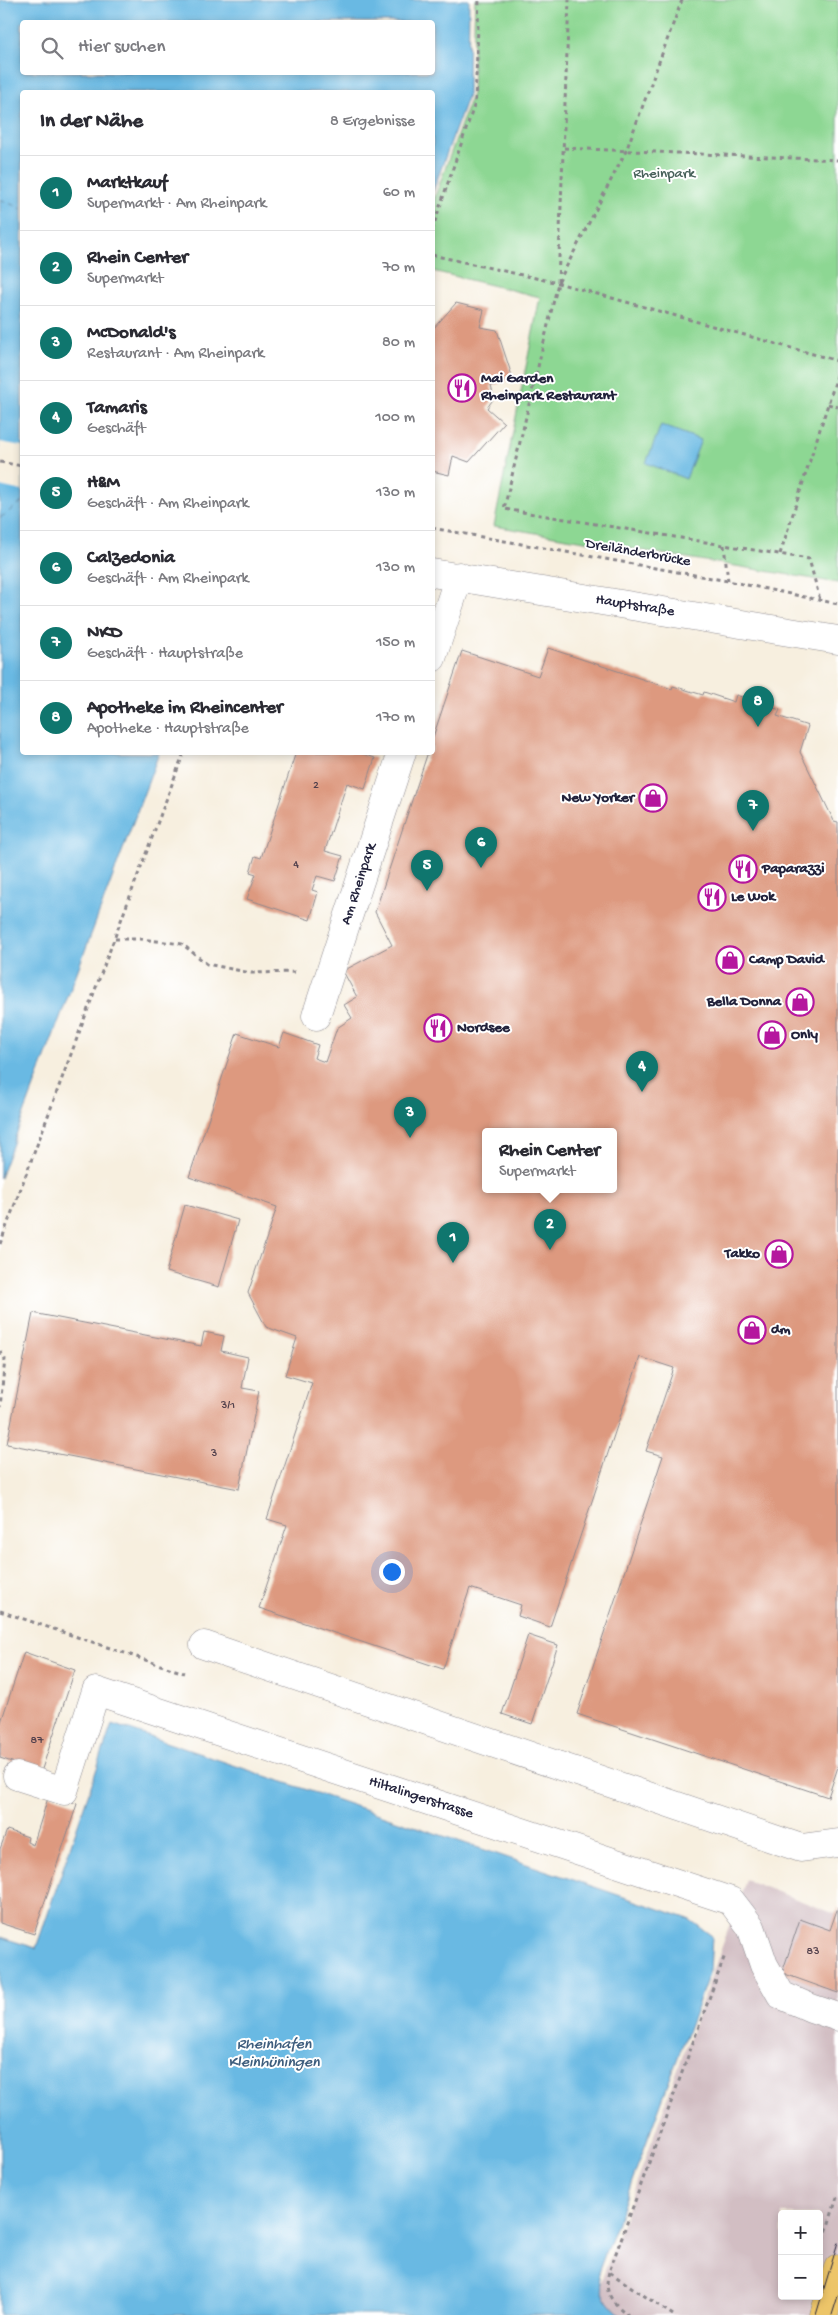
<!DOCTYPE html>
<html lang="de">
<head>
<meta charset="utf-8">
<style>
  :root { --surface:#fff; --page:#f7f7f7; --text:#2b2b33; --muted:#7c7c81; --line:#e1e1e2; --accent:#0f766e }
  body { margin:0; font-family:"Gochi Hand",sans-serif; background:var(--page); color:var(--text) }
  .controls { position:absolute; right:15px; bottom:15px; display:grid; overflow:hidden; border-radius:5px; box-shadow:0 2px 8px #0003 }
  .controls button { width:45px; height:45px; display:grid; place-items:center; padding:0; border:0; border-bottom:1px solid var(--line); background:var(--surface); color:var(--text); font:25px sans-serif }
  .you { position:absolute; left:391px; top:1571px; width:18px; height:18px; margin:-12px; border:4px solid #fff; border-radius:50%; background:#1a73e8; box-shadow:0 0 0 8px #1a73e833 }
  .badge { display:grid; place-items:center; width:32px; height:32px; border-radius:50%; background:var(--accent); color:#fff; font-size:16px; font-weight:700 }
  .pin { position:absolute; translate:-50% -41px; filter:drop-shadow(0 1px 2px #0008) }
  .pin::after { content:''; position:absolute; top:26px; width:18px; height:15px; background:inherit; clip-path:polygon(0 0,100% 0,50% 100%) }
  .popup { position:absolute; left:482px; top:1128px; width:135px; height:65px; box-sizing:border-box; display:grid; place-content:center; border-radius:5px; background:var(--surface); filter:drop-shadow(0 1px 4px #0005); font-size:16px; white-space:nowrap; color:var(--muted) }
  .popup b { font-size:19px; color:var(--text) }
  .popup::after { content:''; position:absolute; left:50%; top:100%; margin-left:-10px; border:10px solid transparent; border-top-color:var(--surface) }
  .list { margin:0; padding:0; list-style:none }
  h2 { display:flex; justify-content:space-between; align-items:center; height:65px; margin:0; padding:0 20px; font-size:21px }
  h2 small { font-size:16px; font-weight:400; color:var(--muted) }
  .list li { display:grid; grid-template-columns:32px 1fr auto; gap:15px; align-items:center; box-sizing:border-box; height:75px; padding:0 20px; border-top:1px solid var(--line) }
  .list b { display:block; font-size:19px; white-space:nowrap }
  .list p { margin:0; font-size:16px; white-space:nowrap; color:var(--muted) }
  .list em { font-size:16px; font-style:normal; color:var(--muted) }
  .icon { flex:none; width:28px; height:28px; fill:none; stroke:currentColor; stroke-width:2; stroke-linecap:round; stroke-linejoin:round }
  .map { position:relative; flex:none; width:838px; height:2315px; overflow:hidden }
  .search { position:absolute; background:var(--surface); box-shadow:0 2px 8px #0003; left:20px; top:20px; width:415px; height:55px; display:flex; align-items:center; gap:12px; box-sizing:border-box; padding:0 18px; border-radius:5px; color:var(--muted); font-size:19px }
  .panel { position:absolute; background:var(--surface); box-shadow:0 2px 8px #0003; left:20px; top:90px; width:415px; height:665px; border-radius:5px }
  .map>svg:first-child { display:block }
  .industrial { fill:#d2bec3; fill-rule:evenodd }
  .green { fill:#8dd793; stroke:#587c67 }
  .water { fill:#69b9e3; stroke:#466e8f; fill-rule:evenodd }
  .pier { fill:#f7efdf }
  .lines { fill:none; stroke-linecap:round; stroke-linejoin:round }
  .ferry { stroke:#3e5e7e; stroke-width:1; stroke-dasharray:6 5; stroke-linecap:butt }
  .building { fill:#dd997f; fill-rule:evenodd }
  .minor-casing { stroke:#8c888d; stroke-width:29 }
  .major-casing { stroke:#8c888d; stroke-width:29 }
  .path { stroke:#8c888d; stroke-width:3; stroke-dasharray:4 4; stroke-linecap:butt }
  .minor { stroke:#fff; stroke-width:28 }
  .major { stroke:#edc569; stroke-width:28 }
  .tram { stroke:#22223b; stroke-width:1 }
  .labels { text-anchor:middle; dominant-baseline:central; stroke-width:4; stroke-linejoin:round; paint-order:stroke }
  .number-label { font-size:12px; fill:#51404c }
  .park-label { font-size:15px; fill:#47615a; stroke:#fff }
  .poi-label { font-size:15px; font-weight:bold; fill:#22223b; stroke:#fff; text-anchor:start }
  .street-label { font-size:15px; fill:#22223b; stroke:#fff }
  .water-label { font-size:16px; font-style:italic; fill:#3e5e7e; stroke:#fff }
</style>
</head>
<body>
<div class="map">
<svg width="838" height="2315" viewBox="0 0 838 2315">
  <rect width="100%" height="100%" fill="#fff"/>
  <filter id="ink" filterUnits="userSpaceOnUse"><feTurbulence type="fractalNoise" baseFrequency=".02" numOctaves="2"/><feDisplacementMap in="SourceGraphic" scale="10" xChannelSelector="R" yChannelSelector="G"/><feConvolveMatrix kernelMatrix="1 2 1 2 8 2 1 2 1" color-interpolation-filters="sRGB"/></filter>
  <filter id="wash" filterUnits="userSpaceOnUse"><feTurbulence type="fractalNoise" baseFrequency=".0096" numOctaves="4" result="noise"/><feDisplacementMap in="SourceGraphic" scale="20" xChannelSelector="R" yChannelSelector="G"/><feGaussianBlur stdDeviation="1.12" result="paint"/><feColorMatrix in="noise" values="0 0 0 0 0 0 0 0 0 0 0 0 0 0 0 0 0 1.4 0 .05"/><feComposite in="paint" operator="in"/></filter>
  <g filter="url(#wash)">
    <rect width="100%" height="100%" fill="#f7efdf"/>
    <!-- industrial -->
    <path class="industrial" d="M746,1880L838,1915V2315H589ZM782,2214H819V2296H782Z"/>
    <!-- green -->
    <polygon class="green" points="475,0 838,0 838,583 494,526 540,297 433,271 432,205 472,94"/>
    <!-- water -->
    <g class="water">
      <path d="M0,0H469L468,95L433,191L432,92H22V752L159,753L0,1178ZM22,22H432V72H22Z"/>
      <polygon points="661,425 701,440 686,479 646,463"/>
      <path d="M112,1724L689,1919L712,1936L710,1971L598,2273C600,2291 607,2303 621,2315H0V1937L36,1948Z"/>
    </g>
    <!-- pier -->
    <polygon class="pier" points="0,442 22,446 22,491 0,486"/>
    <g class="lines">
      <!-- ferry -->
      <g class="ferry">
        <polyline points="0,199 22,209"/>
        <polyline points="0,518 22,502"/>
      </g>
    </g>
    <g id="blocks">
      <!-- building -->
      <g class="building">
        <polygon points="456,303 484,310 480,327 497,330 513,379 491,386 494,398 487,408 504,423 469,462 453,456 449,475 432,471 432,330"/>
        <path d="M548,648L672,689L673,686L703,695L704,692L734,702L736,695L780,710L777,716L808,726L800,752L834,821L838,822V1767L828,1797L577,1714L663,1456L646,1451L674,1368L640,1357L550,1627L518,1616L521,1605L470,1588L443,1669L259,1608L287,1525L267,1519L312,1383L285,1375L297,1338L266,1327L248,1293L277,1207L189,1177L237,1033L279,1047L284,1033L318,1045L314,1058L325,1062L337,1028L352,1018L344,1005L357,997L343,971L392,945L375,912L428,752H432V740L462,651L538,676ZM486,1131H614V1189H486Z"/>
        <polygon points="296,752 357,752 375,758 365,789 347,783 325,851 343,856 335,881 317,876 312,890 318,892 310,920 247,899 256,874 250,872 255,856 261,858"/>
        <polygon points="185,1205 238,1220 219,1287 166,1272"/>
        <polygon points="33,1313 201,1346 204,1332 224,1336 221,1351 248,1357 242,1388 259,1391 239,1489 7,1444"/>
        <polygon points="528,1635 558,1645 532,1724 502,1714"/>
        <polygon points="24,1652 75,1670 41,1772 0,1758 0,1725"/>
        <polygon points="49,1795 77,1804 34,1934 0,1923 0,1849 7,1830 28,1837 27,1842 33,1845"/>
        <polygon points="838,1907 838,1993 782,1973 800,1919 830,1930"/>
      </g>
    </g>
  </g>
  <g filter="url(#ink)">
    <use href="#blocks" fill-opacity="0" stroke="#8c888d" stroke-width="1"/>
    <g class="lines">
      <!-- minor casing -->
      <g class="minor-casing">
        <g id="minor">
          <polyline points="432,573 838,640"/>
          <polyline points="432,658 459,576"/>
          <polyline points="316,1016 402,752"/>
          <polyline points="204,1645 801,1848 838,1843"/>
          <polyline points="17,1776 64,1791 96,1691 731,1901 751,1927 764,1965 781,1995 811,2008 838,2017"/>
        </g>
      </g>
      <!-- major casing -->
      <g class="major-casing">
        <polyline id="major" points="824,2315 838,2268"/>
      </g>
      <!-- path -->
      <g class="path">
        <polyline points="682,0 626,151 558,283 504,509 809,559 820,600"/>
        <polyline points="564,148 838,160"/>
        <polyline points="432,230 475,103 479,0"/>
        <polyline points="432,255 558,283 838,361"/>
        <polyline points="558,282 569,0"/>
        <polyline points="828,404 838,407"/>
        <polyline points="0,462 22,466"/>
        <polyline points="432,528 728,581 838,604"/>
        <polyline points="724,545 728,581"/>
        <polyline points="780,554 838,373"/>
        <polyline points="115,939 141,939 182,944 207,964 251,973 297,972"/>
        <polyline points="0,1244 184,752"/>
        <polyline points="0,1351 5,1359 0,1407"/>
        <polyline points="0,1611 184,1673"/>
        <polyline points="824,2239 838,2194"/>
        <path d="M609,2272C603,2293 612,2302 628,2315"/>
        <polyline points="673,2315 609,2272 725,1955"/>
      </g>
      <!-- minor -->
      <use href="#minor" class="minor"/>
      <!-- major -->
      <use href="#major" class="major"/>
      <!-- tram -->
      <g class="tram">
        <polyline points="816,2315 838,2242"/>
        <polyline points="832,2315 838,2296"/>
      </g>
    </g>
  </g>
  <!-- icons -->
  <defs>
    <g id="restaurant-ring" transform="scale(1.4375)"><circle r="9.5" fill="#fff" stroke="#b5179e" stroke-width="1.5"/><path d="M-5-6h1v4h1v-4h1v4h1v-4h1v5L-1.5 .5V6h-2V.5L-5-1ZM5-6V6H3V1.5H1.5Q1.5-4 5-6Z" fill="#b5179e"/></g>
    <g id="shop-ring" transform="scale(1.4375)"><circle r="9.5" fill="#fff" stroke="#b5179e" stroke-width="1.5"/><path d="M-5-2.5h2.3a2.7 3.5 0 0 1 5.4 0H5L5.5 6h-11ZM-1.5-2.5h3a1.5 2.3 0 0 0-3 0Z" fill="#b5179e"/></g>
  </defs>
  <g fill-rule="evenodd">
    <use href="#restaurant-ring" x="462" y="388"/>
    <use href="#shop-ring" x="653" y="798"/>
    <use href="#restaurant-ring" x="743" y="869"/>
    <use href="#restaurant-ring" x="712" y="897"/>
    <use href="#shop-ring" x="730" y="960"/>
    <use href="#shop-ring" x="800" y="1002"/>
    <use href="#restaurant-ring" x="438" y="1028"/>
    <use href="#shop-ring" x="772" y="1035"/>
    <use href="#shop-ring" x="779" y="1254"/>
    <use href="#shop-ring" x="752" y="1330"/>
  </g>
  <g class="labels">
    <!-- number labels -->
    <g class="number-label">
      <text x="316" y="786">2</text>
      <text x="296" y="865">4</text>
      <text x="228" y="1406">3/1</text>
      <text x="214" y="1454">3</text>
      <text x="37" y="1741">87</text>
      <text x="813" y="1952">83</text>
    </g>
    <!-- park labels -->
    <g class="park-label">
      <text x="664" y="174">Rheinpark</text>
    </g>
    <!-- poi labels -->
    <g class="poi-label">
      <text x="481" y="379">Mai Garden<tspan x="481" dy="17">Rheinpark Restaurant</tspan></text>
      <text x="634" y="798" text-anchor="end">New Yorker</text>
      <text x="762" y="869">Paparazzi</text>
      <text x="731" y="897">Le Wok</text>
      <text x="749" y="960">Camp David</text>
      <text x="781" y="1002" text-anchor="end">Bella Donna</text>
      <text x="457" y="1028">Nordsee</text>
      <text x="791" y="1035">Only</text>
      <text x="760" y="1254" text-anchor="end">Takko</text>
      <text x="771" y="1330">dm</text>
    </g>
    <!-- street labels -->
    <g class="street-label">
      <text transform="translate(638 553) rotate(10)">Dreiländerbrücke</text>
      <text transform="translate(635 606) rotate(9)">Hauptstraße</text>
      <text transform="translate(359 884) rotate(-72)">Am Rheinpark</text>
      <text transform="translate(421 1798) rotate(18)">Hiltalingerstrasse</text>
    </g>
    <!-- water labels -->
    <g class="water-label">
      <text x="274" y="2045">Rheinhafen<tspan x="274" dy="18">Kleinhüningen</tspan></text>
    </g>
  </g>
</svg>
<div class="controls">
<button>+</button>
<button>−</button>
</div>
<div class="you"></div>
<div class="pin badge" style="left:453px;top:1263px">1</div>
<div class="pin badge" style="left:550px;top:1250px">2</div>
<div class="popup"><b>Rhein Center</b>Supermarkt</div>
<div class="pin badge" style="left:410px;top:1138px">3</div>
<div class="pin badge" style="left:642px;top:1092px">4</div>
<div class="pin badge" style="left:427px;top:891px">5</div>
<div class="pin badge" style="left:481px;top:868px">6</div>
<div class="pin badge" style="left:753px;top:831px">7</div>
<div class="pin badge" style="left:758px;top:727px">8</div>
<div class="search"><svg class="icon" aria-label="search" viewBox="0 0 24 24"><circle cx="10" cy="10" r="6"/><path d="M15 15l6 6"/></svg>Hier suchen</div>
<section class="panel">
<h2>In der Nähe<small>8 Ergebnisse</small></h2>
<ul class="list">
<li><span class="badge">1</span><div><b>Marktkauf</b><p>Supermarkt · Am Rheinpark</p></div><em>60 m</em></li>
<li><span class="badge">2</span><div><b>Rhein Center</b><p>Supermarkt</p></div><em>70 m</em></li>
<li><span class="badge">3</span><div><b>McDonald's</b><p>Restaurant · Am Rheinpark</p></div><em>80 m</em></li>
<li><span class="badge">4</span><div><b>Tamaris</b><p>Geschäft</p></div><em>100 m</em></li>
<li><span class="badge">5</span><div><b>H&amp;M</b><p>Geschäft · Am Rheinpark</p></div><em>130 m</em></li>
<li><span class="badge">6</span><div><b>Calzedonia</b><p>Geschäft · Am Rheinpark</p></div><em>130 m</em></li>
<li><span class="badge">7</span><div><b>NKD</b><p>Geschäft · Hauptstraße</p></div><em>150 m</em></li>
<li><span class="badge">8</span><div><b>Apotheke im Rheincenter</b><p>Apotheke · Hauptstraße</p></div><em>170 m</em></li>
</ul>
</section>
</div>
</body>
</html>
